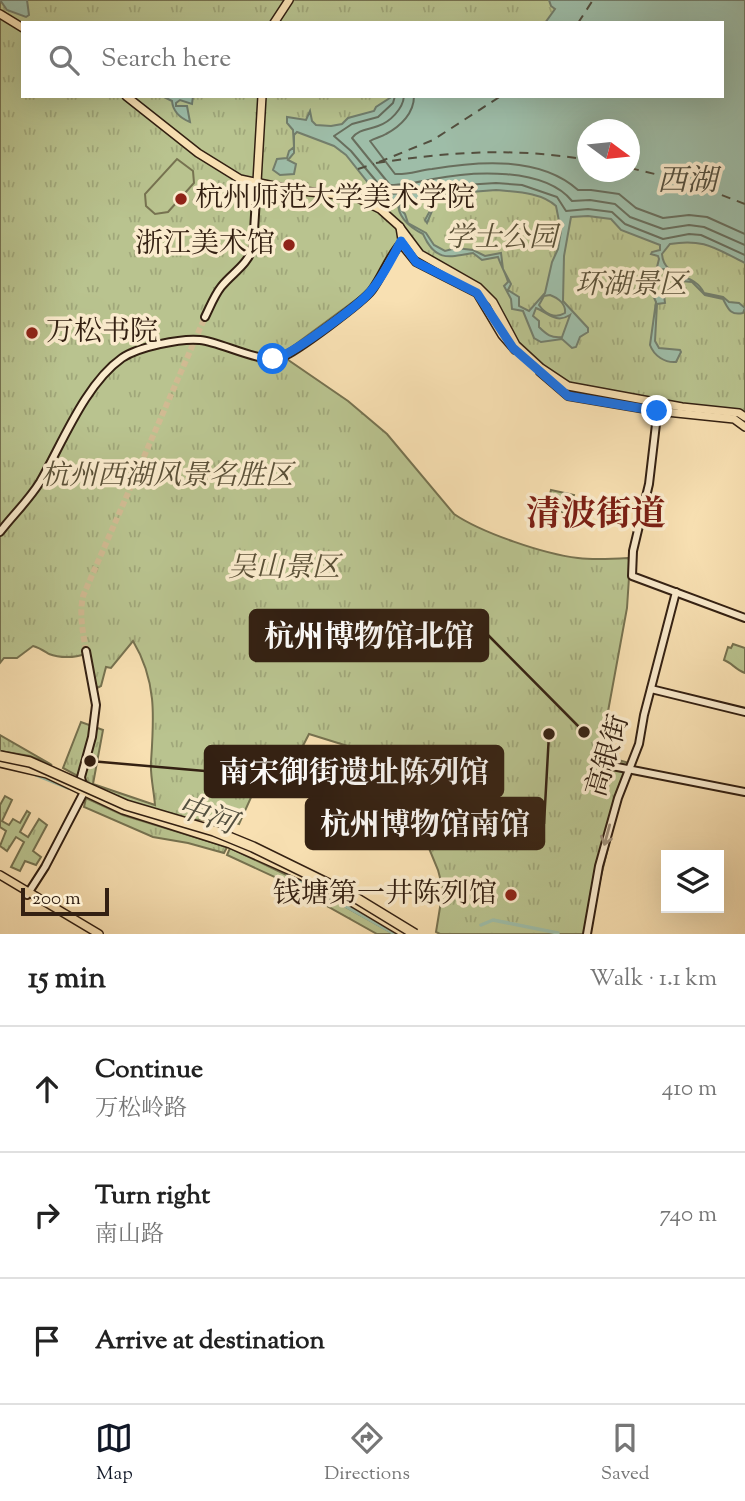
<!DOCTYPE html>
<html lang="en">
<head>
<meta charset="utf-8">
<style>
  :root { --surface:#fff; --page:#f2f2f2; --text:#222; --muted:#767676; --line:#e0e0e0; --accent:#111827 }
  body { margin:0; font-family:"Sorts Mill Goudy","Noto Serif SC",serif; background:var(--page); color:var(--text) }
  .controls { position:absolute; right:21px; bottom:21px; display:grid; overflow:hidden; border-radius:0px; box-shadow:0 7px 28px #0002 }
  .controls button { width:63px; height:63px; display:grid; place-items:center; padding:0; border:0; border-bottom:2px solid var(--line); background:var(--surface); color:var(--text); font:35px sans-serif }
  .compass { position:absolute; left:577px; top:119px; width:63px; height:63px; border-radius:50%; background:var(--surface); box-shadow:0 7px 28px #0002; rotate:105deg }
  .scale { position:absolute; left:21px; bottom:18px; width:88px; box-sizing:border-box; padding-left:7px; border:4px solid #332012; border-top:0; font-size:19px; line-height:24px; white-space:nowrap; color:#332012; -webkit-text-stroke:5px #faebcd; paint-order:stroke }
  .stop { position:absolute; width:21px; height:21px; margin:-16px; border:5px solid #1a73e8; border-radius:50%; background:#fff }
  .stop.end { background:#1a73e8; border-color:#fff; box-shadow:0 2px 7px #0008 }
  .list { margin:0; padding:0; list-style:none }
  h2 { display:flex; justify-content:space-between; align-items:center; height:91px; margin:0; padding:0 28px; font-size:30px }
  h2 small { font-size:23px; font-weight:400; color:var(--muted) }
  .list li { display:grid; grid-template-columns:46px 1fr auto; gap:21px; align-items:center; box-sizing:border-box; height:126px; padding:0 28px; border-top:2px solid var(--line) }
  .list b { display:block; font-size:26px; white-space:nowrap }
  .list p { margin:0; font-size:23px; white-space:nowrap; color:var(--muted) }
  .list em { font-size:23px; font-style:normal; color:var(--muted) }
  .icon { flex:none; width:38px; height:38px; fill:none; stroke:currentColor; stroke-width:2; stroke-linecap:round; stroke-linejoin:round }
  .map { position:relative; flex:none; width:745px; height:934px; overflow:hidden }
  .search { position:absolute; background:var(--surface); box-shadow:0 7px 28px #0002; left:21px; right:21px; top:21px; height:77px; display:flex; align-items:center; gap:18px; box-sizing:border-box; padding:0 24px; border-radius:0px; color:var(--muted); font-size:26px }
  .sheet { height:469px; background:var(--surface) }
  nav { display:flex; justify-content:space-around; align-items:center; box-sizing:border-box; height:98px; border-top:2px solid var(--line); background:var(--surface); font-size:19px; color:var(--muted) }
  nav a { display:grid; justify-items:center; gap:4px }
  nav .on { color:var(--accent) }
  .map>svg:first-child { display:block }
  .park { fill:url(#park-tufts); stroke:#767250; stroke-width:2; fill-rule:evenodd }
  .garden { fill:#b9c38f; stroke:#767250; stroke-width:2 }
  .water { fill:#9ebda8; stroke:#737e6c; stroke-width:2; fill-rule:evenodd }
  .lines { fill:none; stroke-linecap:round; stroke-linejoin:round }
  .shore { stroke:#686e5d; stroke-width:2 }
  .canal { stroke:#9ebda8; stroke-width:3.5 }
  .ferry { stroke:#534f3f; stroke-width:2; stroke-dasharray:9 7; stroke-linecap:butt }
  .secondary-tunnel { stroke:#d1ba92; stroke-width:6; stroke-dasharray:6 3; stroke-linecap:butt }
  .secondary-casing { stroke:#332012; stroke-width:10 }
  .primary-casing { stroke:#332012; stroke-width:10 }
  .secondary { stroke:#faebcd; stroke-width:6 }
  .primary { stroke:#f8e0b2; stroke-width:7 }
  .highway-bridge-casing { stroke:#332012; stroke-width:12; stroke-linecap:butt }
  .highway-bridge { stroke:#f8e0b2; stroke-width:9 }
  .oneway { stroke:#a09079 }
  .route { stroke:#1a73e8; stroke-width:9 }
  .poi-dot { fill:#8f2418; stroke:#faebcd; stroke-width:2.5 }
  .labels { text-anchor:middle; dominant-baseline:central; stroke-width:7; stroke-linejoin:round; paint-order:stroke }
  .poi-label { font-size:28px; fill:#332012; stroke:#faebcd; text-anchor:start }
  .park-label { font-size:28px; font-style:italic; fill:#5b5138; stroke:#faebcd }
  .street-label { font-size:28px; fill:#332012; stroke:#faebcd }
  .water-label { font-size:30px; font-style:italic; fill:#534f3f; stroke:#faebcd }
  .district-label { font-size:35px; font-weight:bold; fill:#7a1f14; stroke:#faebcd }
  .leader { fill:none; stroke:#332012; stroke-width:2.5 }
  .callout-dot { fill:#332012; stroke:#faebcd; stroke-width:2.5 }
  .callout { fill:#332012; stroke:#332012; stroke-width:2.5 }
  .callout-label { font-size:30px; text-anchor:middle; font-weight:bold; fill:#fff }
</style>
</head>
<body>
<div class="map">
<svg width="745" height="934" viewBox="0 0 745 934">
  <defs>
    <pattern id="park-tufts" width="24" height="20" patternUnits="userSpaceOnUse" patternTransform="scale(1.75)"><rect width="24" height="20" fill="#b9c38f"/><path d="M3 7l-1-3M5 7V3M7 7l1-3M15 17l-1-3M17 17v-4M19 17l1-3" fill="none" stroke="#a0a77a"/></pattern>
  </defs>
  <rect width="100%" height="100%" fill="#f8e0b2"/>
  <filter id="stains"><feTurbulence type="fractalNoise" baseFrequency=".00286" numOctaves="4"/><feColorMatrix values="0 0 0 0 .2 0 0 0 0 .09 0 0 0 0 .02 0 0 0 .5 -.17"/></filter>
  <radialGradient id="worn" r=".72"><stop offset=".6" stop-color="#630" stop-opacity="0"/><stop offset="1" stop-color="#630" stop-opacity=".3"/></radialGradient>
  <!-- park -->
  <g class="park">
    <path d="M0,0H745V422L728,414L574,392L560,386L502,326L482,295L420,259L404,234L377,279L365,293L281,355L348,401L387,434L454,514C482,533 544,554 578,558C594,560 611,559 628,558L630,562L627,608L600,755L629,763L601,876L589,934H440L436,932L443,889L438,870L414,812L383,765V757L309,734L290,771L267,762L239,824L223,819L189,820L129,802L84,783L87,781L63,768L81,722L103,730L93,784L155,805C154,791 150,775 151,762C154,718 157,681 133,641L111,668L106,667L101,686L97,688L85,654C75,658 59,658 49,654C44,651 40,648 33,646L17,658H4L0,663ZM23,23H722V96H23ZM588,130H630V172H588Z"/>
    <polygon points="551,490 574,495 570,514 547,508"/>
    <polygon points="0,735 52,765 30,756 0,751"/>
    <polygon points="5,796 12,800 2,821 9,825 13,819 20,823 27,811 30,813 20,832 28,837 39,819 47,825 33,851 41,857 36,865 25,861 20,871 11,867 24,842 16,837 7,851 0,846 6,831 0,827 0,805"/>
    <polygon points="86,798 123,815 227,847 224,853 188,843 153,837 84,807"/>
    <polygon points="230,848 297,880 294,886 227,855"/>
    <polygon points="299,881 394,934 377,934 295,888"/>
  </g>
  <!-- garden -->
  <g class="garden">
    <polygon points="177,159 193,171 194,183 168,212 155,214 146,206 145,194"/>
    <path d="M733,644L745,648V673C736,670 732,663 724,660L728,647L731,648Z"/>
  </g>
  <!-- water -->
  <g class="water">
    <polygon points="0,0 27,0 29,15 26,17 7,10"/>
    <path d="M549,0H745V263C716,249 704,238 670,244L662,254C664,280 694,271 704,293L723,297L729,302L739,303L745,308L743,313C730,316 728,308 723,299L705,295L692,282L682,281L664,269L658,270L654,291L657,295L660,293L664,295L665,303L657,304L655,341L659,348L680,350L681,352L676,362C665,363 654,356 650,345L656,302L651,291L659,259L658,256L651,254L652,252L660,250V245L621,230L611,219L588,216L571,217L564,256L563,301L588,328V332L580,337L576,347L572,348L562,339L541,342L534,338L523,311L512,309L511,299L504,286L508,282C506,274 501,266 498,257L482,260L473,253C447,258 435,261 423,234C409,227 397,217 398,201L385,202L381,199L346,155L334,146L297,132L294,135V153L288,160L296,164L294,174L280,175L273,170L277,159L287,158L289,151L294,147L293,130L287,123V117L306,120L310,111L312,121L316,125L331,126L342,124L348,118L374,111L376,107L393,96H722V23H545L555,9L551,6ZM588,130H630V172H588ZM496,190C516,192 541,192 556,206L561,231L558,249L552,262L545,293L529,311L519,306V297L508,290L511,284L503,269L501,253L485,256L473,250L456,248L445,251L434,245L426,233L408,223L405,214L399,207L402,201C413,198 420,199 429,202L431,209L425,220L427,223L435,204L432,195ZM550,295C558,298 566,304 565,313C555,319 545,314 539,305L544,296ZM536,308C548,313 556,324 570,315L562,337C551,338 547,335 539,327V321L533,316Z"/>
    <path d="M162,96H193L192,104L180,100L176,103V106H187L190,122C180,118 173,112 172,101Z"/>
  </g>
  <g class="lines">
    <!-- shore -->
    <g class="shore">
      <polyline points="395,96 393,103 378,117 352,124 334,136 351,151 387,194 425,192 433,188 464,185 496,183 522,185 557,197 566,211 588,209 612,212 625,224 663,239 689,234 701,235 745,255"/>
      <path d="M404,96C403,109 390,122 378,126C368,130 359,129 352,138L390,185C405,185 419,182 433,179C473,171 544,167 572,201L590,200L615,204L630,217L663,229L689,225L704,227L745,245"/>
      <path d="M414,96C414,113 401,126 386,134C381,137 375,138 370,141L395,174C408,175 420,170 432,169C479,161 540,156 578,190H591L619,194L636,208L663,218L689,215L707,217L745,234"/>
    </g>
    <!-- canal -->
    <g class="canal">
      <polyline points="36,775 68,788"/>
      <polyline points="287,873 395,934"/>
      <polyline points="481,925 493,920 558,933"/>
    </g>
    <!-- ferry -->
    <g class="ferry">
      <polyline points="578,23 593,0"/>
      <polyline points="379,162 433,140 501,96"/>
      <path d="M376,163C449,152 514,147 588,160"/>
      <polyline points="630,168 688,182 745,204"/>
      <polyline points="358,169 374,164"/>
    </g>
    <!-- secondary-tunnel -->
    <path class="secondary-tunnel" d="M86,651C83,632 79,615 83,596L205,317"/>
    <!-- secondary casing -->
    <g class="secondary-casing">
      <g id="secondary">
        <path d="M205,317C210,307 214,296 221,287C233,272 247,266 253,247L257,182"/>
        <polyline points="658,407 649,484 633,551 632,576 745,618"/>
        <path d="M0,532C13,515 29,500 40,482C62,444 85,384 122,358C138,347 181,338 200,340C222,342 262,365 282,357C296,352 363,302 372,290C383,275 390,254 403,241"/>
        <polyline points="651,689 745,712"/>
        <polyline points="597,763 745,792"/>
        <polyline points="27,895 45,867 84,792 81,777 92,737 96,705 86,651"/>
        <polyline points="587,934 599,866 618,798 639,744 644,715 676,592"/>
      </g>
    </g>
    <!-- primary casing -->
    <g class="primary-casing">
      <g id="primary">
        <polyline points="0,14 23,28"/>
        <polyline points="274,23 289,0"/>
        <polyline points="126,96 198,153 240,179 294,190 356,197 380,209 399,226 420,254 478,287 493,302 516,345 541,368 568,386 682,407 739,413 745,417"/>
        <polyline points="257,182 262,96"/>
        <polyline points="400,227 403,246 416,262 477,293 502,335 515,350"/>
        <polyline points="540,372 568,396 657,411 734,419 745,427"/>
        <polyline points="0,763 47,774 123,810 230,844 300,875 348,900 405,934"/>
        <polyline points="0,875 99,934"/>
      </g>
    </g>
    <!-- secondary -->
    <use href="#secondary" class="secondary"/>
    <!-- primary -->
    <use href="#primary" class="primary"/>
    <!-- highway-bridge casing -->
    <g class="highway-bridge-casing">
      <polyline id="highway-bridge" points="0,756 30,762 126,805 214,831 253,847 351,895 415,934"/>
    </g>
    <!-- highway-bridge -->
    <use href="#highway-bridge" class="highway-bridge"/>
  </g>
  <!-- one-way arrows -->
  <defs><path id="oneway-shaft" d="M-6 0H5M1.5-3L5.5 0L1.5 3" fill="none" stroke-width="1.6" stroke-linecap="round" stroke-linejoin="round" transform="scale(1.75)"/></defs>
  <use class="oneway" href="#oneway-shaft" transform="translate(607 835) rotate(105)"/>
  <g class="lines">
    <!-- route -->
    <path class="route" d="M273,359C288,358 359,305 370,292C383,277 392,258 401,241L416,262L477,293L513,348L568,396L657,411"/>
  </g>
  <!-- markers -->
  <g class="poi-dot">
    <circle cx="181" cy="199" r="7"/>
    <circle cx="289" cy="245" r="7"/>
    <circle cx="32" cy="333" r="7"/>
    <circle cx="511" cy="895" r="7"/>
  </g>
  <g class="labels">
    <!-- poi labels -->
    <g class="poi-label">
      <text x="195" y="199">杭州师范大学美术学院</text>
      <text x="275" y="245" text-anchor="end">浙江美术馆</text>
      <text x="46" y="333">万松书院</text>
      <text x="497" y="895" text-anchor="end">钱塘第一井陈列馆</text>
    </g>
    <!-- park labels -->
    <g class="park-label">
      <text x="501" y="239">学士公园</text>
      <text x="631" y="286">环湖景区</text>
      <text x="167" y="477">杭州西湖风景名胜区</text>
      <text x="284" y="569">吴山景区</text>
    </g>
    <!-- street labels -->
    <g class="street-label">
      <text transform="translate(609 756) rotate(-73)">高银街</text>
    </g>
    <!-- water labels -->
    <g class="water-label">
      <text x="687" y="182">西湖</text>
      <text transform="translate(206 817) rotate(19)">中河</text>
    </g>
    <!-- district labels -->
    <g class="district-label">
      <text x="596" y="516">清波街道</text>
    </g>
  </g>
  <!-- callouts -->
  <path class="leader" d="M584 732L488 635M90 761L205 771M549 734L544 824"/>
  <g class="callout-dot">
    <circle cx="584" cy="732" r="7"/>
    <circle cx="90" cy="761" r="7"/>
    <circle cx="549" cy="734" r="7"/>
  </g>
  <g class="callout">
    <rect x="250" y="610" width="238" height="51" rx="7"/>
    <rect x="205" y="746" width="298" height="51" rx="7"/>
    <rect x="306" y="798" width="238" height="51" rx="7"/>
  </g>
  <g class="callout-label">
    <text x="369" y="646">杭州博物馆北馆</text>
    <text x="354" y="782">南宋御街遗址陈列馆</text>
    <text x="425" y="834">杭州博物馆南馆</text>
  </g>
  <rect width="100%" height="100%" filter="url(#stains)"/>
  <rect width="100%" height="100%" fill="url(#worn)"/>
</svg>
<div class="controls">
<button><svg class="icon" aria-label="layers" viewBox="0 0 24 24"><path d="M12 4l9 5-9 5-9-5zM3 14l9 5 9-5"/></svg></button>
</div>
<svg class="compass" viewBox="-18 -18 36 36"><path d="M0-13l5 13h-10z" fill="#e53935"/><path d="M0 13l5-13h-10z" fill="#767676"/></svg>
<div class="scale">200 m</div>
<div class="stop" style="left:273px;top:359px"></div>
<div class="stop end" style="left:657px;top:411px"></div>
<div class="search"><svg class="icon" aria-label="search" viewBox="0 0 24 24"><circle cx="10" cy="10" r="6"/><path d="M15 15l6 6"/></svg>Search here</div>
</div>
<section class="sheet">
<h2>15 min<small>Walk · 1.1 km</small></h2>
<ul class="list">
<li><svg class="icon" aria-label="ahead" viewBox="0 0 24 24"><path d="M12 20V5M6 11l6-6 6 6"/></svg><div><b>Continue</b><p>万松岭路</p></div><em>410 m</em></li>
<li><svg class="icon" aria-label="right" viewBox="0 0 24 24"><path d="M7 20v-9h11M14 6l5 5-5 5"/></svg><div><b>Turn right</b><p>南山路</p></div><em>740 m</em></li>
<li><svg class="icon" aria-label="arrive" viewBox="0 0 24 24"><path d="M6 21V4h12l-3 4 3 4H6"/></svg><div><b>Arrive at destination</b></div></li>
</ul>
</section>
<nav>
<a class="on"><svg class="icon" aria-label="map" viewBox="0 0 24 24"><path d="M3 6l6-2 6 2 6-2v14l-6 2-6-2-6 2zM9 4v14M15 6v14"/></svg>Map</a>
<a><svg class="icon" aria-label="directions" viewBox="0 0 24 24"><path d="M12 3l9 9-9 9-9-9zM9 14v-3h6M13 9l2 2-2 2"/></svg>Directions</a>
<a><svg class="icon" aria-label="saved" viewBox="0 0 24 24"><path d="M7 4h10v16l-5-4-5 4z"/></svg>Saved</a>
</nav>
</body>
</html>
